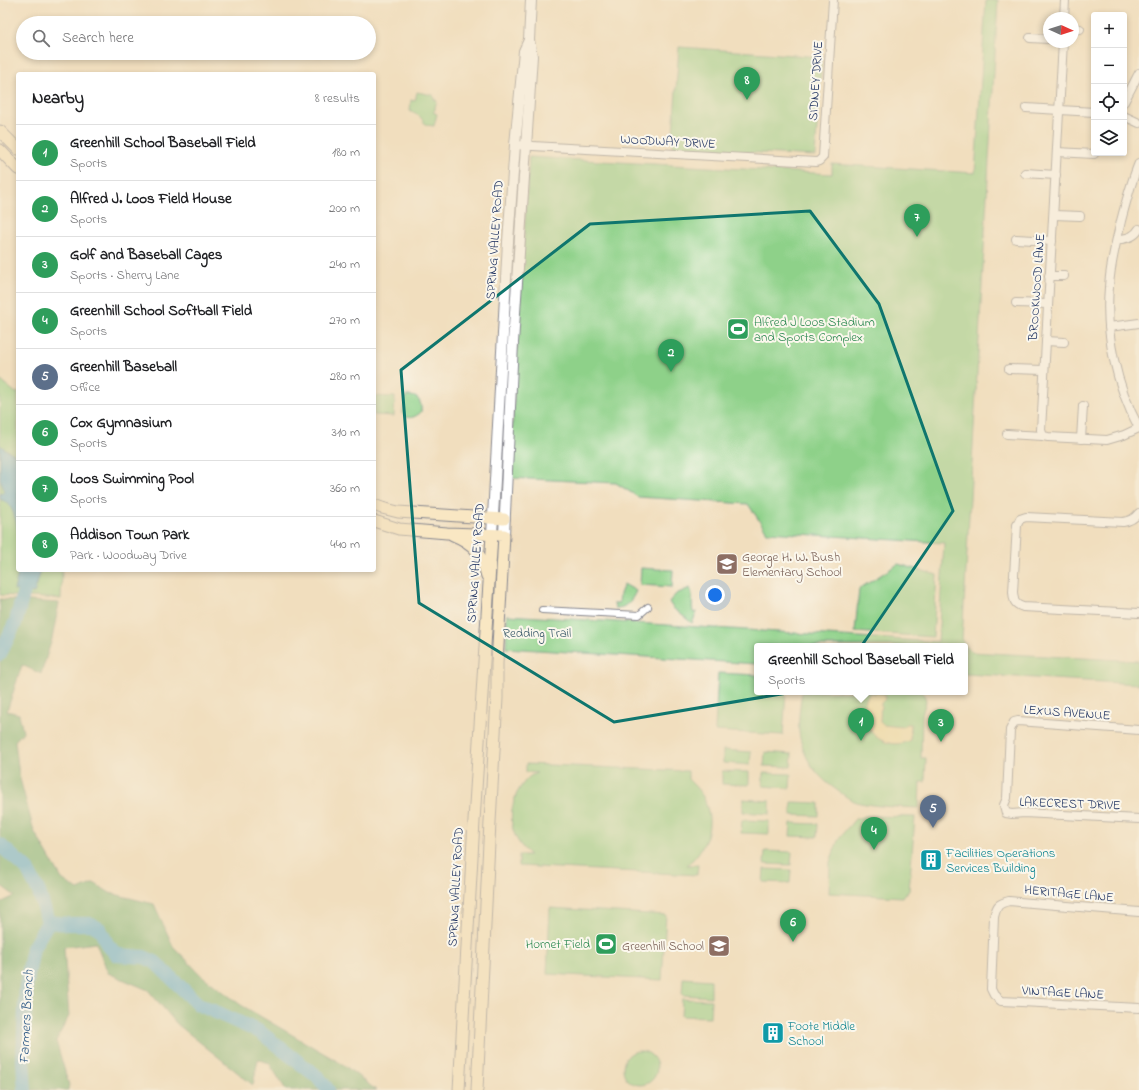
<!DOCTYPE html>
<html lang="en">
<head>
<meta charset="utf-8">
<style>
  :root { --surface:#fff; --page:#f2f2f2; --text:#202124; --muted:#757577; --line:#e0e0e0; --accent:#b5179e }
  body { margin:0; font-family:"Indie Flower",sans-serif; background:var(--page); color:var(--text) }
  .controls { position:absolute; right:12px; top:12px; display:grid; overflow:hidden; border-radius:4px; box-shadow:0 2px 6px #0003 }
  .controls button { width:36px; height:36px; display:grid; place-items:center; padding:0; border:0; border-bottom:1px solid var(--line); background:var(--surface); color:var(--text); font:20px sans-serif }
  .compass { position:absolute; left:1043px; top:12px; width:36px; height:36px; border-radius:50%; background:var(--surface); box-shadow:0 2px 6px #0003; rotate:93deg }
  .you { position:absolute; left:715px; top:595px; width:14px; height:14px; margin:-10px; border:3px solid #fff; border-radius:50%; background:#1a73e8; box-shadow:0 0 0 6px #1a73e833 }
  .badge { display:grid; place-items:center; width:26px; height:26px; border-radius:50%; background:var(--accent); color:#fff; font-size:13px; font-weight:700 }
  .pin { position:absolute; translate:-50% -33px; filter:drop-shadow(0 1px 2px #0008) }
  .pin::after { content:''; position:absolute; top:21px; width:14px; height:12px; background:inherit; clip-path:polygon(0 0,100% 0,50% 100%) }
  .popup { position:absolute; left:754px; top:643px; width:214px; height:52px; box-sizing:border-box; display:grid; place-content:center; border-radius:4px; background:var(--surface); filter:drop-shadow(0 1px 3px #0005); font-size:13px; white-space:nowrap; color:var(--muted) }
  .popup b { font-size:15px; color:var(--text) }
  .popup::after { content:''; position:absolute; left:50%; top:100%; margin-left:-8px; border:8px solid transparent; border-top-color:var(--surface) }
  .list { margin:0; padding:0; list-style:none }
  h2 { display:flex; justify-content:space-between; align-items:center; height:52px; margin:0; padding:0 16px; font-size:17px }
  h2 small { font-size:13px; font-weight:400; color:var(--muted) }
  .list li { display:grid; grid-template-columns:26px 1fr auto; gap:12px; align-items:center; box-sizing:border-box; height:56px; padding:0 16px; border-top:1px solid var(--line) }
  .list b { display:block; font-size:15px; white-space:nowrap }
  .list p { margin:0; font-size:13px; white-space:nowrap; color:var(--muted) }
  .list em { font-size:13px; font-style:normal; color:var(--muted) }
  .icon { flex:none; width:22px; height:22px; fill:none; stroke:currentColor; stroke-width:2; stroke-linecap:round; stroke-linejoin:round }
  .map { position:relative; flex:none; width:1139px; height:1090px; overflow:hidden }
  .search { position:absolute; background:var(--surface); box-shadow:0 2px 6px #0003; left:16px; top:16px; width:360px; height:44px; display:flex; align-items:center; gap:10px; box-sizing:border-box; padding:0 14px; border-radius:22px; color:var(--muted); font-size:15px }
  .panel { position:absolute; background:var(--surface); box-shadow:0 2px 6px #0003; left:16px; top:72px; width:360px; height:500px; border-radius:4px }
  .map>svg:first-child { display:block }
  .green { fill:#8ed189; stroke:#548074 }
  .forest { fill:#72b375; stroke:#46716a }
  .sand { fill:#eeda9e; stroke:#84847e }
  .water { fill:#5bafd7; stroke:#3b6f9a }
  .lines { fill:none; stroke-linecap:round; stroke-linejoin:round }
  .river { stroke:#5bafd7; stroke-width:14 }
  .pedestrian-casing { stroke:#86868e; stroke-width:8 }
  .minor-casing { stroke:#86868e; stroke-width:10 }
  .tertiary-casing { stroke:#86868e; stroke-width:12 }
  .secondary-casing { stroke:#86868e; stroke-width:13 }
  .pedestrian { stroke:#fff; stroke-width:6 }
  .minor { stroke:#fff; stroke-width:8 }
  .tertiary { stroke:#fff; stroke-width:10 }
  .secondary { stroke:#f9e7c3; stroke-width:11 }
  .marked { fill:none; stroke:#0f766e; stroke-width:3; stroke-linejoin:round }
  .labels { text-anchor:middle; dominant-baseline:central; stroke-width:4; stroke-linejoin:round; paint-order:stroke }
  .street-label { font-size:13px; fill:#1b2f5e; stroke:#fbf7ec }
  .leisure-label { font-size:13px; fill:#27864d; stroke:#fbf7ec; text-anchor:start }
  .education-label { font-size:13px; fill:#785e54; stroke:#fbf7ec; text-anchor:start }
  .park-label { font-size:13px; fill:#385869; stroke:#fbf7ec }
  .culture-label { font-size:13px; fill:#0d838f; stroke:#fbf7ec; text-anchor:start }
  .water-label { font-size:14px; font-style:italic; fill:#315c88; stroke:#fbf7ec }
</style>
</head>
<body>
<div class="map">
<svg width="1139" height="1090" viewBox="0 0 1139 1090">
  <rect width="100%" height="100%" fill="#fbf7ec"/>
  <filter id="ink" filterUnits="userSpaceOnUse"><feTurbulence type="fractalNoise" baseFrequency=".025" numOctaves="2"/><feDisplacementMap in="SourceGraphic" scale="8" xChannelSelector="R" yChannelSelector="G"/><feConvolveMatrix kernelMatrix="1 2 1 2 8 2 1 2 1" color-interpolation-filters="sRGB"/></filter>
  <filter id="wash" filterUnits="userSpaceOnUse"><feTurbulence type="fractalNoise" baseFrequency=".012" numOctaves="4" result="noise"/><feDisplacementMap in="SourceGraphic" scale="16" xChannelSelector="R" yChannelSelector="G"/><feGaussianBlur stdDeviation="0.9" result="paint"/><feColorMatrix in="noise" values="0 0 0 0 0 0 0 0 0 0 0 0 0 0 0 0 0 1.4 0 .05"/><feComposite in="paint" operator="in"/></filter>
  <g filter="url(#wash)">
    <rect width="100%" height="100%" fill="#f1debe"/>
    <!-- green -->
    <g class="green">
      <polygon points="986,0 998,0 962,641 971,652 1139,661 1139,684 965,674 965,646 757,646 757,664 506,648 507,615 938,642 944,543 767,532 748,504 638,497 616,483 509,478 529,157 832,174 832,164 975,173"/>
      <polygon points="679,47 822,57 815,156 672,148"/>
      <path d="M417,92L433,95L434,99L437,101L435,107V110L433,112L437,114L434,126L426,125C422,119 418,112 410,112L411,100L415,101Z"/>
      <polygon points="0,380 16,393 18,392 18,570 62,570 61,599 0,595"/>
      <polygon points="374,396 395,397 394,416 374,415"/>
      <path d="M406,396C418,395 422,401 421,412C416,417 407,421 402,413C404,408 403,401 406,396Z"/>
      <polygon points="898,564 937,575 933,637 855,632 859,589"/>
      <polygon points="641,568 673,570 672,587 640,585"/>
      <path d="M624,584L636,591C632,600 626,609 615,608L614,603H619L620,594Z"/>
      <path d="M690,588C694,597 691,604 693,612L694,613L697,612L692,623L673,608L669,602L676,594Z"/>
      <polygon points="718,673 757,675 757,692 786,692 783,735 715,731"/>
      <path d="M802,692H922L925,697L926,701L922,715L921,758H926L925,782H920L919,808C900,807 879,807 860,803C851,801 842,794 834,788C815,775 802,755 799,732C798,719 800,705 802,692Z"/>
      <polygon points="723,750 751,752 750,765 723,763"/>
      <polygon points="765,752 792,754 791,767 764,766"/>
      <path d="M526,764L688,771V779C695,786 702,793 705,801C715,826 706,849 687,865H698L697,875L519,866V855H530C510,838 507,816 517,793C520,788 524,781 529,777C531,775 535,774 537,773L526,772Z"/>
      <polygon points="722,771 749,772 749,785 722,784"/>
      <polygon points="763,773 791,774 790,788 763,786"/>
      <polygon points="743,799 770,801 770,814 743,812"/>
      <polygon points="792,802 819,803 819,816 791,815"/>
      <polygon points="865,816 915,817 909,891 902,897 829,893 830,862 839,838 855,819"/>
      <polygon points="742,820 769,821 769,834 741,833"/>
      <polygon points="791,823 818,824 817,837 790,836"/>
      <polygon points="765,851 792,852 791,865 764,864"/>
      <polygon points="764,869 791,870 790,883 763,882"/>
      <polygon points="550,908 666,915 662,980 547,974"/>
      <polygon points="683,978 711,980 711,997 682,995"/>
      <polygon points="682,999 711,1000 710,1017 681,1016"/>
      <circle cx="640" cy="1068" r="17"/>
    </g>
    <!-- forest -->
    <polygon class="forest" points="0,599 59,603 52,639 41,674 22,665 7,711 19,714 23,732 15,741 19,775 34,831 62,879 78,890 94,883 110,893 154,904 173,946 201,975 241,1005 344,1065 376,1090 286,1090 269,1063 258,1059 253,1085 177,1024 148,990 108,973 96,943 64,947 69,1016 56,1041 69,1085 68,1090 0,1090 0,903 15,896 0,885"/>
    <!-- sand -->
    <path class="sand" d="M870,693L885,694V699L881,703L880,722L883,725L902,727L906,724H911L910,740C889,752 863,734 864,711C864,704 865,698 870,693Z"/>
    <!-- water -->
    <g class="water">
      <path d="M0,445L5,449L18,456V533C16,520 14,504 0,499V494L4,492L2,483L0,479Z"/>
      <polygon points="19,570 40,570 39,577 34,593 14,590"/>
    </g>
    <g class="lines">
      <!-- river -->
      <g class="river">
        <polyline points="0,654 16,621 24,591 27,570"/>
        <polyline points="0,845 27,869 39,892 48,922 33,948 26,986 23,1060 25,1090"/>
        <polyline points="48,922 68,924 91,924 100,929 107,944 117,955 144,957 155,962 198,1004 260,1032 319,1078 328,1090"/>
      </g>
    </g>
  </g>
  <g filter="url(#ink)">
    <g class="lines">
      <!-- pedestrian casing -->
      <g class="pedestrian-casing">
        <polyline id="pedestrian" points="542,610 639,615 648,607"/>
      </g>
      <!-- minor casing -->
      <g class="minor-casing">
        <g id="minor">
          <polyline points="1064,18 1065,0"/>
          <polyline points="1073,28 1080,29"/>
          <polyline points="1030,38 1049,39"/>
          <polyline points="1063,42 1041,430 1043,436 1048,437 1107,440 1124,435 1139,428"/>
          <polyline points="1124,102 1139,73"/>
          <polyline points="1026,108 1094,112"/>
          <polyline points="1124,116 1139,123"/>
          <polyline points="515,145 816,162 819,161 823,157 833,0"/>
          <polyline points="1057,152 1094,154"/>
          <path d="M1139,163C1131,182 1126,202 1121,221C1116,243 1110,265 1109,287C1105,335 1116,385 1139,428"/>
          <polyline points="1025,173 1056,175"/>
          <polyline points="1054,215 1080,216"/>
          <polyline points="1016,239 1052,241"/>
          <path d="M1117,240C1126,238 1134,238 1139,229"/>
          <polyline points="1049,276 1064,276"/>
          <polyline points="1016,303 1048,304"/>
          <polyline points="1109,327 1139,323"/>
          <polyline points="1046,341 1064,342"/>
          <polyline points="1009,369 1044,370"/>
          <polyline points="1007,434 1043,436"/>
          <polyline points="1081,439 1083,406"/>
          <path d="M1139,513C1134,519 1130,521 1123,522L1026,517L1020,519L1017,525L1013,592C1014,601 1014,604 1023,607L1139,613"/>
          <polyline points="1139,730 1018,721 1014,722 1010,730 1007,798 1004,805 1006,813 1012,814 1024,813 1139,819"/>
          <path d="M1139,912L1009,901C997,904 997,906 994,917L991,989L994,995L1001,1001L1139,1008"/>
        </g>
      </g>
      <!-- tertiary casing -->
      <g class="tertiary-casing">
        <g id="tertiary">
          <polyline points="492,535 508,242 515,145 524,51 529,40"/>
          <polyline points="504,535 513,343 532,56 529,40 531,0"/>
        </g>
      </g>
      <!-- secondary casing -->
      <g class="secondary-casing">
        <g id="secondary">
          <polyline points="0,131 18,149"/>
          <polyline points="0,150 18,169"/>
          <polyline points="374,505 382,508 398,512 504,519"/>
          <polyline points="374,521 399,529 447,533 504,535 497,664 497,698 490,822 477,1090"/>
          <path d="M453,535C475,544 481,553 487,576"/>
          <polyline points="459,1090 474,821 492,535"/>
        </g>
      </g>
      <!-- pedestrian -->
      <use href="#pedestrian" class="pedestrian"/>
      <!-- minor -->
      <use href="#minor" class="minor"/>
      <!-- tertiary -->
      <use href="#tertiary" class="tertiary"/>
      <!-- secondary -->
      <use href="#secondary" class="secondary"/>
    </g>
  </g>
  <!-- marked area -->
  <path d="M0 0H1139V1090H0ZM810,211L879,304L953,511L835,685L614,722L419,603L401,370L590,224Z" fill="#f1debe" fill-opacity=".55" fill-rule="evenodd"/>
  <path class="marked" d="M810,211L879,304L953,511L835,685L614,722L419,603L401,370L590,224Z"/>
  <!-- icons -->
  <defs>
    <g id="stadium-square" transform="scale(1.15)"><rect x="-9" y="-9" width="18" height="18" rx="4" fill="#2e9e5b" stroke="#fbf7ec"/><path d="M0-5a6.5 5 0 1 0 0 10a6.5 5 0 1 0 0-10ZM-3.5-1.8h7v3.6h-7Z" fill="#fff"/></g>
    <g id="school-square" transform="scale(1.15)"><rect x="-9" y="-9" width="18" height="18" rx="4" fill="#8d6e63" stroke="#fbf7ec"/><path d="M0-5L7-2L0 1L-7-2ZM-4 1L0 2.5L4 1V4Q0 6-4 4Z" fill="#fff"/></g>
    <g id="building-square" transform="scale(1.15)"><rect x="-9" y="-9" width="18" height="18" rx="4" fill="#0f9aa8" stroke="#fbf7ec"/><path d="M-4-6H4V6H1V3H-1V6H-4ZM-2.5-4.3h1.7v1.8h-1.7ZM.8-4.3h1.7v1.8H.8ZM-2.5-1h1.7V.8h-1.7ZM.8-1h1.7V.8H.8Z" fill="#fff"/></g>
  </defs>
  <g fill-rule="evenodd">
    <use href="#stadium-square" x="738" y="329"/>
    <use href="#school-square" x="727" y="564"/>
    <use href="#building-square" x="931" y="860"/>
    <use href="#stadium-square" x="606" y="944"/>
    <use href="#school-square" x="719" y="946"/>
    <use href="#building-square" x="773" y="1033"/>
  </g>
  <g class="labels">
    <!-- street labels -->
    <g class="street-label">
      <text transform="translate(816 81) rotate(-86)">SIDNEY DRIVE</text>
      <text transform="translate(668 142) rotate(3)">WOODWAY DRIVE</text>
      <text transform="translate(495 240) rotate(-86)">SPRING VALLEY ROAD</text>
      <text transform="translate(1037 287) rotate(-86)">BROOKWOOD LANE</text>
      <text transform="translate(476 563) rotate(-86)">SPRING VALLEY ROAD</text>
      <text transform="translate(1067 713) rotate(4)">LEXUS AVENUE</text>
      <text transform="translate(1070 804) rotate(2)">LAKECREST DRIVE</text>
      <text transform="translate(456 887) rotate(-87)">SPRING VALLEY ROAD</text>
      <text transform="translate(1069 894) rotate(5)">HERITAGE LANE</text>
      <text transform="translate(1063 993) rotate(3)">VINTAGE LANE</text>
    </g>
    <!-- leisure labels -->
    <g class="leisure-label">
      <text x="754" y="322">Alfred J Loos Stadium<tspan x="754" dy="15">and Sports Complex</tspan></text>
      <text x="590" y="944" text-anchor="end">Hornet Field</text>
    </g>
    <!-- education labels -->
    <g class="education-label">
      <text x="742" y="557">George H. W. Bush<tspan x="742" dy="15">Elementary School</tspan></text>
      <text x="704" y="946" text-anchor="end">Greenhill School</text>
    </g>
    <!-- park labels -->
    <g class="park-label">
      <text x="537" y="633">Redding Trail</text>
    </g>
    <!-- culture labels -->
    <g class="culture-label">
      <text x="946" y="853">Facilities Operations<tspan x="946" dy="15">Services Building</tspan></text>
      <text x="788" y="1026">Foote Middle<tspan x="788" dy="15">School</tspan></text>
    </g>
    <!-- water labels -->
    <g class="water-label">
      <text transform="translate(27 1017) rotate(-87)">Farmers Branch</text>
    </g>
  </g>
</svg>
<div class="controls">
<button>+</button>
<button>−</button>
<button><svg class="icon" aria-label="locate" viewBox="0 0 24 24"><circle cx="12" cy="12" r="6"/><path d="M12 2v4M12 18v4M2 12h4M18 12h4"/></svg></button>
<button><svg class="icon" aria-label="layers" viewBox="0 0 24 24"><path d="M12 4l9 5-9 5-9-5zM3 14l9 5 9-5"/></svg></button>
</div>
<svg class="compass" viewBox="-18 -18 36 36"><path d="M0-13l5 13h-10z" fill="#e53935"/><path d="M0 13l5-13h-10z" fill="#757577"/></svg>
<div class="you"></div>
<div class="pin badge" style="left:861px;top:741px;background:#2e9e5b">1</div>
<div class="popup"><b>Greenhill School Baseball Field</b>Sports</div>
<div class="pin badge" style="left:671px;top:372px;background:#2e9e5b">2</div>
<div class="pin badge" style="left:941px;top:742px;background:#2e9e5b">3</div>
<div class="pin badge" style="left:874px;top:850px;background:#2e9e5b">4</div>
<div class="pin badge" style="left:933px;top:828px;background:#5c6f8a">5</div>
<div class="pin badge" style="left:793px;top:942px;background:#2e9e5b">6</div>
<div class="pin badge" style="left:917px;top:237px;background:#2e9e5b">7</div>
<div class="pin badge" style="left:747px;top:100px;background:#2e9e5b">8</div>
<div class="search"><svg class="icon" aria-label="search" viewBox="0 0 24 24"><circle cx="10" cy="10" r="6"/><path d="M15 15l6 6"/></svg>Search here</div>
<section class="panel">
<h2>Nearby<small>8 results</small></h2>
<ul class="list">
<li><span class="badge" style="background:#2e9e5b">1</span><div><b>Greenhill School Baseball Field</b><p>Sports</p></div><em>180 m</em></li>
<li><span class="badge" style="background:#2e9e5b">2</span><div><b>Alfred J. Loos Field House</b><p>Sports</p></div><em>200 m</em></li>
<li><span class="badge" style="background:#2e9e5b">3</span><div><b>Golf and Baseball Cages</b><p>Sports · Sherry Lane</p></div><em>240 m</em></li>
<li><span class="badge" style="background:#2e9e5b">4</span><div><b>Greenhill School Softball Field</b><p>Sports</p></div><em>270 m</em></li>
<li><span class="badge" style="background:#5c6f8a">5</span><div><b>Greenhill Baseball</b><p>Office</p></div><em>280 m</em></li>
<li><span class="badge" style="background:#2e9e5b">6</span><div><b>Cox Gymnasium</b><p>Sports</p></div><em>310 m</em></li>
<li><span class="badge" style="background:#2e9e5b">7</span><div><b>Loos Swimming Pool</b><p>Sports</p></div><em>360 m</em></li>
<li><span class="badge" style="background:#2e9e5b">8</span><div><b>Addison Town Park</b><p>Park · Woodway Drive</p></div><em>440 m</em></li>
</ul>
</section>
</div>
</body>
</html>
